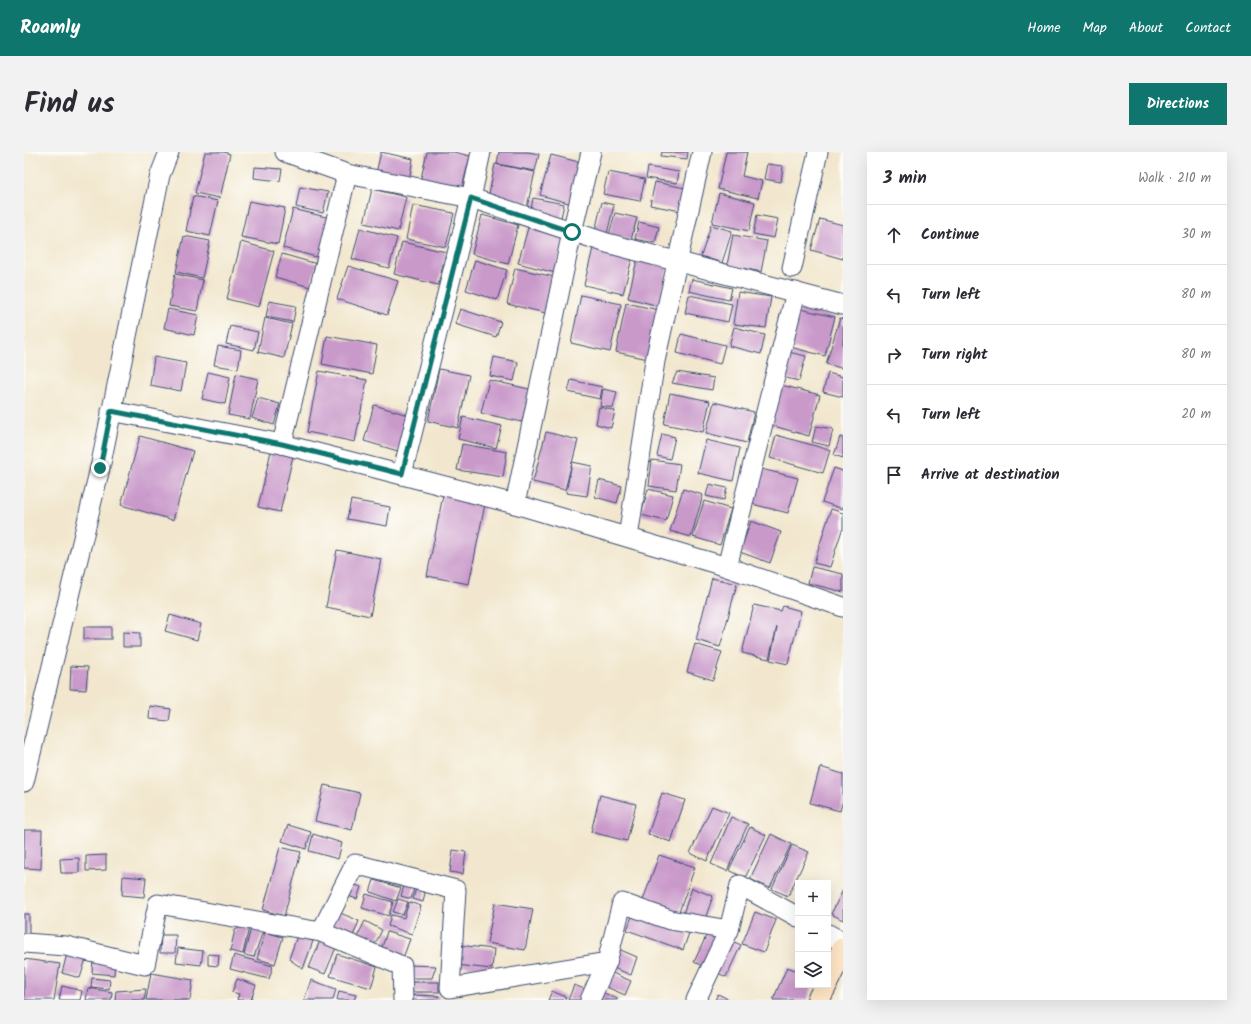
<!DOCTYPE html>
<html lang="en">
<head>
<meta charset="utf-8">
<style>
  :root { --surface:#fff; --page:#f2f2f3; --text:#2b2b33; --muted:#7c7c81; --line:#e1e1e2; --accent:#0f766e }
  body { margin:0; font-family:Kalam,sans-serif; background:var(--page); color:var(--text) }
  .controls { position:absolute; right:12px; bottom:12px; display:grid; overflow:hidden; border-radius:0px; box-shadow:0 4px 16px #0002 }
  .controls button { width:36px; height:36px; display:grid; place-items:center; padding:0; border:0; border-bottom:1px solid var(--line); background:var(--surface); color:var(--text); font:20px sans-serif }
  .stop { position:absolute; width:12px; height:12px; margin:-9px; border:3px solid #0f766e; border-radius:50%; background:#fff }
  .stop.end { background:#0f766e; border-color:#fff; box-shadow:0 1px 4px #0008 }
  .list { margin:0; padding:0; list-style:none }
  h2 { display:flex; justify-content:space-between; align-items:center; height:52px; margin:0; padding:0 16px; font-size:17px }
  h2 small { font-size:13px; font-weight:400; color:var(--muted) }
  .list li { display:grid; grid-template-columns:26px 1fr auto; gap:12px; align-items:center; box-sizing:border-box; height:60px; padding:0 16px; border-top:1px solid var(--line) }
  .list b { display:block; font-size:15px; white-space:nowrap }
  .list em { font-size:13px; font-style:normal; color:var(--muted) }
  .icon { flex:none; width:22px; height:22px; fill:none; stroke:currentColor; stroke-width:2; stroke-linecap:round; stroke-linejoin:round }
  .map { position:relative; flex:none; width:819px; height:848px; overflow:hidden; border-radius:0px }
  header { display:flex; align-items:center; gap:24px; box-sizing:border-box; height:56px; padding:0 20px; background:var(--accent); color:#fff }
  header strong { font-size:19px }
  nav { display:flex; gap:22px; margin-inline-start:auto; font-size:14px }
  .intro { display:flex; align-items:center; justify-content:space-between; box-sizing:border-box; height:96px; padding:0 24px }
  h1 { margin:0; font-size:28px }
  .button { padding:10px 18px; border-radius:0px; background:var(--accent); color:#fff; font-size:14px; font-weight:700 }
  main { display:flex; gap:24px; padding:0 24px }
  aside { flex:1; background:var(--surface); border-radius:0px; box-shadow:0 4px 16px #0002 }
  .map>svg:first-child { display:block }
  .building { fill:#c999ca }
  .lines { fill:none; stroke-linecap:round; stroke-linejoin:round }
  .street-casing { stroke:#3b4b6f; stroke-width:21 }
  .secondary-casing { stroke:#3b4b6f; stroke-width:24 }
  .street { stroke:#fff; stroke-width:19 }
  .secondary { stroke:#fee5c5; stroke-width:22 }
  .route { stroke:#0f766e; stroke-width:5 }
</style>
</head>
<body>
<header>
<strong>Roamly</strong>
<nav><a>Home</a><a>Map</a><a>About</a><a>Contact</a></nav>
</header>
<div class="intro"><h1>Find us</h1><a class="button">Directions</a></div>
<main>
<div class="map">
<svg width="819" height="848" viewBox="0 0 819 848">
  <rect width="100%" height="100%" fill="#fdfcf7"/>
  <filter id="ink" filterUnits="userSpaceOnUse"><feTurbulence type="fractalNoise" baseFrequency=".025" numOctaves="2"/><feDisplacementMap in="SourceGraphic" scale="8" xChannelSelector="R" yChannelSelector="G"/><feConvolveMatrix kernelMatrix="1 2 1 2 8 2 1 2 1" color-interpolation-filters="sRGB"/></filter>
  <filter id="wash" filterUnits="userSpaceOnUse"><feTurbulence type="fractalNoise" baseFrequency=".012" numOctaves="4" result="noise"/><feDisplacementMap in="SourceGraphic" scale="16" xChannelSelector="R" yChannelSelector="G"/><feGaussianBlur stdDeviation="0.9" result="paint"/><feColorMatrix in="noise" values="0 0 0 0 0 0 0 0 0 0 0 0 0 0 0 0 0 1.4 0 .05"/><feComposite in="paint" operator="in"/></filter>
  <g filter="url(#wash)">
    <rect width="100%" height="100%" fill="#f2e7ce"/>
    <g id="blocks">
      <!-- building -->
      <g class="building">
        <polygon points="181,0 200,0 206,2 196,46 171,41"/>
        <polygon points="357,0 389,7 385,28 352,21"/>
        <polygon points="403,0 430,0 446,4 437,40 396,31"/>
        <polygon points="475,0 504,0 515,2 511,19 473,12"/>
        <polygon points="638,0 664,0 663,7 637,4"/>
        <polygon points="702,0 723,0 718,24 738,29 734,46 694,37"/>
        <polygon points="527,3 559,11 548,52 516,43"/>
        <polygon points="471,12 511,20 503,55 464,47"/>
        <polygon points="743,12 759,14 757,30 740,27"/>
        <polygon points="231,15 258,17 256,29 230,26"/>
        <polygon points="624,15 655,20 653,31 622,26"/>
        <polygon points="584,20 621,27 616,49 579,42"/>
        <polygon points="631,30 661,36 657,59 626,53"/>
        <polygon points="276,35 304,40 299,61 272,55"/>
        <polygon points="348,37 382,45 374,79 340,71"/>
        <polygon points="695,41 731,50 725,79 688,71"/>
        <polygon points="169,44 194,49 186,84 162,79"/>
        <polygon points="509,46 540,52 536,70 506,64"/>
        <polygon points="225,49 261,56 254,92 217,85"/>
        <polygon points="578,50 590,53 583,82 571,79"/>
        <polygon points="389,53 430,61 422,95 382,87"/>
        <polygon points="269,57 306,66 296,106 259,96"/>
        <polygon points="591,61 613,66 607,88 585,83"/>
        <polygon points="458,63 494,73 484,112 448,102"/>
        <polygon points="733,63 754,67 750,86 729,82"/>
        <polygon points="796,67 819,73 819,107 787,98"/>
        <polygon points="615,70 635,75 631,91 611,87"/>
        <polygon points="687,73 708,79 698,111 677,104"/>
        <polygon points="336,76 373,86 365,116 328,107"/>
        <polygon points="504,76 541,86 531,121 494,111"/>
        <polygon points="709,83 743,89 737,120 703,113"/>
        <polygon points="160,84 186,89 178,126 152,120"/>
        <polygon points="217,90 250,99 235,155 203,147"/>
        <polygon points="378,90 422,100 414,133 370,122"/>
        <polygon points="569,96 608,106 599,142 560,133"/>
        <polygon points="258,102 293,112 286,135 251,125"/>
        <polygon points="451,108 483,118 473,148 442,138"/>
        <polygon points="613,108 644,115 635,154 604,146"/>
        <polygon points="324,114 374,129 363,163 313,147"/>
        <polygon points="491,116 535,126 526,162 483,152"/>
        <polygon points="151,122 179,128 173,159 145,154"/>
        <polygon points="668,127 708,136 705,148 665,139"/>
        <polygon points="714,140 747,145 742,176 709,172"/>
        <polygon points="557,143 597,152 586,200 547,191"/>
        <polygon points="665,143 708,152 704,170 661,161"/>
        <polygon points="245,149 272,154 269,170 242,165"/>
        <polygon points="602,151 635,158 624,207 592,200"/>
        <polygon points="144,157 174,163 170,183 140,176"/>
        <polygon points="436,157 477,170 472,185 431,172"/>
        <polygon points="776,157 811,165 801,204 766,195"/>
        <polygon points="241,166 268,172 260,206 234,200"/>
        <polygon points="816,166 819,167 819,209 817,216 802,212"/>
        <polygon points="206,174 234,180 230,198 202,192"/>
        <polygon points="710,175 741,183 737,202 705,194"/>
        <polygon points="657,182 701,193 696,212 653,201"/>
        <polygon points="303,184 353,193 348,222 298,212"/>
        <polygon points="194,194 217,198 214,217 190,213"/>
        <polygon points="764,200 782,204 775,229 758,225"/>
        <polygon points="130,205 162,211 157,239 126,233"/>
        <polygon points="470,205 494,210 490,229 466,224"/>
        <polygon points="415,217 445,223 434,276 404,269"/>
        <polygon points="295,219 343,228 331,290 283,280"/>
        <polygon points="184,220 206,225 201,252 178,247"/>
        <polygon points="653,220 690,226 688,238 648,231"/>
        <polygon points="804,221 819,225 819,245 799,240"/>
        <polygon points="212,222 234,227 226,267 204,263"/>
        <polygon points="465,228 505,237 498,270 457,261"/>
        <polygon points="547,228 578,235 576,247 544,240"/>
        <polygon points="757,233 796,243 785,284 746,273"/>
        <polygon points="579,237 593,240 589,256 576,254"/>
        <polygon points="646,241 686,249 679,280 640,272"/>
        <polygon points="234,246 256,252 250,273 228,266"/>
        <polygon points="690,250 730,260 723,291 682,281"/>
        <polygon points="350,253 384,263 374,299 340,289"/>
        <polygon points="575,255 591,259 587,276 572,272"/>
        <polygon points="439,265 478,274 472,296 434,287"/>
        <polygon points="792,274 809,277 805,294 788,290"/>
        <polygon points="522,280 554,288 541,338 509,330"/>
        <polygon points="638,282 651,285 646,307 633,304"/>
        <polygon points="752,283 806,298 799,321 746,306"/>
        <polygon points="116,284 169,299 149,368 97,353"/>
        <polygon points="816,285 819,286 819,306 810,303"/>
        <polygon points="682,288 716,296 709,329 674,321"/>
        <polygon points="438,292 483,300 479,325 433,318"/>
        <polygon points="247,299 269,304 256,360 234,355"/>
        <polygon points="628,308 656,312 652,338 625,334"/>
        <polygon points="548,310 568,314 563,344 542,341"/>
        <polygon points="810,316 819,319 819,357 798,350"/>
        <polygon points="737,317 774,326 764,361 728,352"/>
        <polygon points="575,328 598,334 593,351 571,345"/>
        <polygon points="685,332 703,336 700,348 682,344"/>
        <polygon points="624,337 649,343 642,369 617,363"/>
        <polygon points="659,337 679,343 667,385 646,379"/>
        <polygon points="419,343 461,352 445,432 403,424"/>
        <polygon points="327,348 366,355 363,374 323,367"/>
        <polygon points="680,349 707,357 696,393 669,385"/>
        <polygon points="807,357 819,361 819,378 818,378 806,415 790,411"/>
        <polygon points="727,369 757,380 746,411 716,400"/>
        <polygon points="313,398 357,407 346,464 302,455"/>
        <polygon points="788,415 819,422 819,440 784,431"/>
        <polygon points="688,426 713,432 696,495 672,488"/>
        <polygon points="730,453 757,459 759,454 777,459 764,512 746,508 753,475 745,507 718,501"/>
        <polygon points="146,463 177,472 173,488 141,479"/>
        <rect x="60" y="475" width="27" height="12"/>
        <polygon points="99,480 116,481 116,495 99,495"/>
        <polygon points="671,492 698,500 689,528 663,520"/>
        <polygon points="47,514 64,515 62,538 46,537"/>
        <polygon points="126,554 147,557 145,569 125,567"/>
        <polygon points="796,615 819,622 819,648 816,659 786,651"/>
        <polygon points="300,633 336,641 328,678 291,669"/>
        <polygon points="638,641 661,648 647,690 624,682"/>
        <polygon points="576,643 612,652 603,689 567,680"/>
        <polygon points="688,654 705,661 683,709 666,701"/>
        <polygon points="707,665 724,672 703,719 687,712"/>
        <polygon points="264,673 287,680 282,697 258,689"/>
        <polygon points="726,675 742,683 721,726 705,718"/>
        <polygon points="0,678 18,678 17,717 0,716"/>
        <polygon points="289,682 318,691 314,707 285,699"/>
        <polygon points="747,682 767,692 746,736 726,727"/>
        <polygon points="768,693 785,700 764,744 748,737"/>
        <polygon points="256,695 277,700 260,764 239,758"/>
        <polygon points="429,698 442,700 439,722 426,720"/>
        <polygon points="82,703 82,718 62,719 62,704"/>
        <polygon points="635,703 671,715 654,763 618,751"/>
        <polygon points="55,706 55,721 37,721 36,707"/>
        <polygon points="99,724 122,726 120,745 98,743"/>
        <polygon points="350,728 377,736 372,749 346,740"/>
        <polygon points="381,730 391,733 387,747 377,744"/>
        <polygon points="325,731 337,735 333,747 321,743"/>
        <polygon points="393,733 402,736 399,750 389,747"/>
        <polygon points="668,736 689,744 680,770 659,762"/>
        <polygon points="819,738 819,768 807,762"/>
        <polygon points="342,742 369,750 365,764 338,756"/>
        <polygon points="374,747 384,750 379,763 369,760"/>
        <polygon points="385,750 397,754 388,782 364,774 367,763 380,766"/>
        <polygon points="471,751 509,757 501,798 463,791"/>
        <polygon points="314,760 335,769 329,784 308,775"/>
        <polygon points="731,760 752,768 740,800 718,792"/>
        <polygon points="609,761 665,781 659,798 603,778"/>
        <rect x="0" y="762" width="5" height="20"/>
        <polygon points="341,769 358,778 349,796 332,787"/>
        <polygon points="225,775 219,802 206,799 211,778 216,776"/>
        <polygon points="227,776 239,779 230,805 220,803"/>
        <polygon points="685,778 700,784 683,816 670,810"/>
        <polygon points="241,780 259,785 251,812 233,807"/>
        <polygon points="363,780 386,787 379,806 357,798"/>
        <polygon points="137,783 152,783 151,801 136,801"/>
        <polygon points="273,784 289,789 279,817 265,807"/>
        <polygon points="297,786 313,793 301,822 285,816"/>
        <polygon points="706,788 717,793 702,825 690,819"/>
        <polygon points="434,793 470,797 468,817 432,813"/>
        <polygon points="154,796 179,799 177,813 152,810"/>
        <polygon points="592,796 613,805 607,823 585,814"/>
        <polygon points="43,802 62,807 56,826 38,821"/>
        <polygon points="184,802 195,803 194,814 184,813"/>
        <polygon points="313,802 353,815 347,836 306,824"/>
        <polygon points="210,803 249,814 245,827 206,817"/>
        <polygon points="0,807 36,812 30,848 0,848"/>
        <polygon points="69,808 91,809 90,823 68,821"/>
        <polygon points="384,813 412,814 408,826 383,826"/>
        <polygon points="763,815 774,819 774,833 789,833 783,848 749,848"/>
        <polygon points="584,819 607,829 601,843 578,833"/>
        <polygon points="127,821 169,828 166,848 122,848"/>
        <polygon points="68,826 86,828 85,837 67,835"/>
        <polygon points="213,827 232,833 227,848 213,848 215,842 208,840"/>
        <polygon points="287,828 312,837 309,848 280,848"/>
        <rect x="384" y="830" width="31" height="10"/>
        <polygon points="550,833 563,838 559,848 544,848"/>
        <polygon points="38,834 58,839 56,848 35,848"/>
        <polygon points="64,836 88,840 87,848 62,848"/>
        <polygon points="122,837 120,848 91,848 92,839"/>
        <polygon points="573,838 594,847 593,848 569,848"/>
        <polygon points="315,839 332,843 330,848 313,848"/>
        <polygon points="528,839 542,845 540,848 524,848"/>
        <polygon points="694,842 706,848 691,848"/>
        <polygon points="389,843 415,844 414,848 389,848"/>
      </g>
    </g>
  </g>
  <g filter="url(#ink)">
    <use href="#blocks" fill-opacity="0" stroke="#3b4b6f" stroke-width="1"/>
    <g class="lines">
      <!-- street casing -->
      <g class="street-casing">
        <g id="street">
          <polyline points="261,0 323,22 447,46 583,91 819,153"/>
          <polyline points="768,116 794,0"/>
          <polyline points="87,259 258,292 491,352 703,415 819,455"/>
          <polyline points="258,292 323,22"/>
          <polyline points="378,322 447,46 457,0"/>
          <polyline points="491,352 548,80 567,0"/>
          <polyline points="604,385 631,209 678,0"/>
          <polyline points="703,415 772,140"/>
          <polyline points="0,630 76,316 136,23 145,0"/>
          <polyline points="297,780 378,814 379,848"/>
          <polyline points="804,782 819,790"/>
          <polyline points="0,791 42,794 121,813 134,752 297,780 331,712 432,738 426,836 583,810 598,751 646,768 705,778"/>
          <polyline points="566,848 583,810"/>
          <polyline points="672,848 705,778 716,733 774,765"/>
        </g>
      </g>
      <!-- secondary casing -->
      <g class="secondary-casing">
        <g id="secondary">
          <polyline points="804,828 819,797"/>
          <polyline points="794,848 802,833"/>
        </g>
      </g>
      <!-- street -->
      <use href="#street" class="street"/>
      <!-- secondary -->
      <use href="#secondary" class="secondary"/>
    </g>
  </g>
  <g class="lines" filter="url(#ink)">
    <!-- route -->
    <polyline class="route" points="76,316 87,259 258,292 378,322 447,46 548,80"/>
  </g>
</svg>
<div class="controls">
<button>+</button>
<button>−</button>
<button><svg class="icon" aria-label="layers" viewBox="0 0 24 24"><path d="M12 4l9 5-9 5-9-5zM3 14l9 5 9-5"/></svg></button>
</div>
<div class="stop" style="left:548px;top:80px"></div>
<div class="stop end" style="left:76px;top:316px"></div>
</div>
<aside>
<h2>3 min<small>Walk · 210 m</small></h2>
<ul class="list">
<li><svg class="icon" aria-label="ahead" viewBox="0 0 24 24"><path d="M12 20V5M6 11l6-6 6 6"/></svg><div><b>Continue</b></div><em>30 m</em></li>
<li><svg class="icon" aria-label="left" viewBox="0 0 24 24"><path d="M17 20v-9H6M10 6l-5 5 5 5"/></svg><div><b>Turn left</b></div><em>80 m</em></li>
<li><svg class="icon" aria-label="right" viewBox="0 0 24 24"><path d="M7 20v-9h11M14 6l5 5-5 5"/></svg><div><b>Turn right</b></div><em>80 m</em></li>
<li><svg class="icon" aria-label="left" viewBox="0 0 24 24"><path d="M17 20v-9H6M10 6l-5 5 5 5"/></svg><div><b>Turn left</b></div><em>20 m</em></li>
<li><svg class="icon" aria-label="arrive" viewBox="0 0 24 24"><path d="M6 21V4h12l-3 4 3 4H6"/></svg><div><b>Arrive at destination</b></div></li>
</ul>
</aside>
</main>
</body>
</html>
